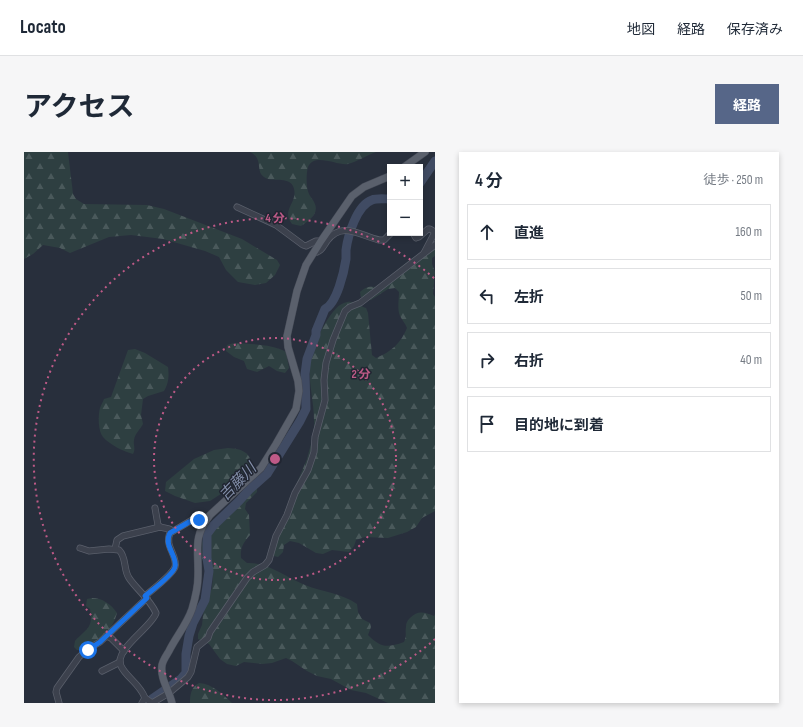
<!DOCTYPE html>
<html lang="ja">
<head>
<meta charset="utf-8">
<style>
  :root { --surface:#fff; --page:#f6f6f7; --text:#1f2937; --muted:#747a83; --line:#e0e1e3; --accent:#566688 }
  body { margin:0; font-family:"Sofia Sans Condensed","Noto Sans JP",sans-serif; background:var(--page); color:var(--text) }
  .controls { position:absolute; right:12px; top:12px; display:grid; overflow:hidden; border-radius:0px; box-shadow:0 2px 6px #0003 }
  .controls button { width:36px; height:36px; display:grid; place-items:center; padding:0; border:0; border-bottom:1px solid var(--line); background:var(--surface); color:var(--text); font:20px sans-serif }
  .stop { position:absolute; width:12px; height:12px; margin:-9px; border:3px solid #1a73e8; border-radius:50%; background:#fff }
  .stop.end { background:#1a73e8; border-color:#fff; box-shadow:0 1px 4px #0008 }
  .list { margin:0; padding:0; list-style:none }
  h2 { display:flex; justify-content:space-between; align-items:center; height:52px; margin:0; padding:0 16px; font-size:17px }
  h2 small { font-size:13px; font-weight:400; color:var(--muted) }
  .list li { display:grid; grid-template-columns:26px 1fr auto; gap:12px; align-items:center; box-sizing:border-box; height:56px; margin:0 8px 8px; padding:0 8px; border:1px solid var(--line); border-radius:0px }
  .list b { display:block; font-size:15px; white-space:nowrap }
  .list em { font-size:13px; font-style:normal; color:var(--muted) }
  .icon { flex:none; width:22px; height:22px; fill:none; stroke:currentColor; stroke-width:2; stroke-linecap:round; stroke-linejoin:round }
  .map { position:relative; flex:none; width:411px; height:551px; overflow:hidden; border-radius:0px }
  header { display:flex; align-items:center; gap:24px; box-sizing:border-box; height:56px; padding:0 20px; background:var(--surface); border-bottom:1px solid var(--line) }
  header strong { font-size:19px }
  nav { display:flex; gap:22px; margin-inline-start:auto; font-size:14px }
  .intro { display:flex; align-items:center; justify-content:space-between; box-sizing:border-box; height:96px; padding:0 24px }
  h1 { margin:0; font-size:28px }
  .button { padding:10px 18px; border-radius:0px; background:var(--accent); color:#fff; font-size:14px; font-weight:700 }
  main { display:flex; gap:24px; padding:0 24px }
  aside { flex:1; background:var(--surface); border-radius:0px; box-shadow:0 2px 6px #0003 }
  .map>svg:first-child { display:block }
  .forest { fill:url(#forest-firs) }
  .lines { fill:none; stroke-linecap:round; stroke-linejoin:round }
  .river { stroke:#404b63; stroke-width:9 }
  .minor-casing { stroke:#5a5f6b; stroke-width:7 }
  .major-casing { stroke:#454a56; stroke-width:8 }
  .minor { stroke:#3c414d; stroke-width:5.5 }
  .major { stroke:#5a606c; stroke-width:7 }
  .route { stroke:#1a73e8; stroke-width:5 }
  .ring { fill:none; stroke:#be5a87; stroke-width:2; stroke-dasharray:2 4 }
  .labels { text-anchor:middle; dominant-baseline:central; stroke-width:3; stroke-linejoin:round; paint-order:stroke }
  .water-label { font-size:15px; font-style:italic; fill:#8490ab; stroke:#212632 }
  .centre { fill:#be5a87; stroke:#212632; stroke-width:2 }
  .ring-label { font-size:12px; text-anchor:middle; font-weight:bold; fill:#be5a87; stroke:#212632; stroke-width:3; stroke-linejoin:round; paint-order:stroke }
</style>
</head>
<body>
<header>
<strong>Locato</strong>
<nav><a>地図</a><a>経路</a><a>保存済み</a></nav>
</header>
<div class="intro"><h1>アクセス</h1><a class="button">経路</a></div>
<main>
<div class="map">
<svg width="411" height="551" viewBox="0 0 411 551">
  <defs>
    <pattern id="forest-firs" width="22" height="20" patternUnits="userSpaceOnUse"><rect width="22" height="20" fill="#2e3f41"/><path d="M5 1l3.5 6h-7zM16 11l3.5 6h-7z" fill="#4a595b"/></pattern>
  </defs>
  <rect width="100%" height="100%" fill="#282f3c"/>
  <!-- forest -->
  <g class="forest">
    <polygon points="0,0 44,0 49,42 52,47 60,52 123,53 140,57 218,87 253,108 256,113 251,123 242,131 231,133 214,130 202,118 195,105 181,99 139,87 107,83 85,85 46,101 36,96 19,93 9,102 0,107"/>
    <path d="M226,0H352C344,3 332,10 324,12C314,14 290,0 284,15C282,22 282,36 285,42C286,45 289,47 290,50C296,61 286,68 277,74L268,72C256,57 276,50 269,34C264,24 248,31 240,25C231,19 240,7 226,0Z"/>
    <path d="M406,94L411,96V104L408,106V112L411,120L409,142L411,145V359L398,366L392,375L383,380L364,386L341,385L332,388L330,394L325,400L308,398L299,402L292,401L275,391L266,389L260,393L259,400L254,405L250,404L245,397L283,307C286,295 291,281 290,268C290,249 284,230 286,210C287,196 306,155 320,151C329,147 334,153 342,156L344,161L348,203L352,206C367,200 377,191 383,176C381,171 378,168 376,164C373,157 375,147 375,140L371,136L364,137L347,148L337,145L336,140C341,135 345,134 352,135L387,107Z"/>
    <path d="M210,191C225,192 250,192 262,200L265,216L261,221L253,219L245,214L233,220L223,217L220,209L210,205L202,199L203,193Z"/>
    <path d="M111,197L121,201L144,215C145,223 145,231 140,239L124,244L119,247L117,263L119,272C116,278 111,281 110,288C109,293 112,297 109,302C99,299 86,293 79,285C74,279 74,263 76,256C77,253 79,250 80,247L87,245L104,198Z"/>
    <path d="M204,296C218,297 228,300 227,316L209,334L186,349L171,351L151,344L141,339L142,330L170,307L190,298Z"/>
    <path d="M231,331L233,332V340L222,351L221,357L225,363L226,383C219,391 216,396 217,406L223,411C244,410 261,425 281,433C299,440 317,441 333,452L334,460L338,467L346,471L347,475L344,483C357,496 363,496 380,490C383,483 381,482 382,475C382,471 383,469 386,466C394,458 400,460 410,464L411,462V551H364L342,541L327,538L307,527L293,524L283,519L268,509L262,506L248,511L238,512L220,510L212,514L203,512L196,507L185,492L174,487V482L178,473L180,454L188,436L189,423L188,415L180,413L177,403L178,391L180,384L188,373L201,361L222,335Z"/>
    <path d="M68,446C78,446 87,452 93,461C88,481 73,488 57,498H53L50,495L51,489C62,477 70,476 66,457L62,454L63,447Z"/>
    <path d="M175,531C189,532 198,542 208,551H166C166,543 167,535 175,531Z"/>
  </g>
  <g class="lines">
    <!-- river -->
    <g class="river">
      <polyline points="396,31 411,9"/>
      <path d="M124,551L128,547L157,527L162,521V502L165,484L169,471L181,448L185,419L183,406V382L189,374L215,349L225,338L243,322L276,269L282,257L281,222L283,207L292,183V179L301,157C313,151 320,120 322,107C322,104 322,101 322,98C324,83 333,53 348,48C353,46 360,47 366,47"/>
    </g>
    <!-- minor casing -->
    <g class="minor-casing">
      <g id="minor">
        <polyline points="213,55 252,73 279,93 282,94 292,89 297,89"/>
        <polyline points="389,81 392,86 395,85 404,77 406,77 411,80 400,101"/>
        <path d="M290,101C297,100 299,95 303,89C318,69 335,83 355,88H360L367,81"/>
        <polyline points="131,356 134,373 136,375"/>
        <path d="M56,396L65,399L85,397L95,398C103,406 99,417 105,426C113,438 126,447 132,461C128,475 89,498 97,514C102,525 116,532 121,546"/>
        <polyline points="91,397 93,388 99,384 136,375 145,377 149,379"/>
        <path d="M121,444C128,438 148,423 151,415C154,404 140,394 146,381L168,368L182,369"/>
        <polyline points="82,484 87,486 100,499"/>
        <polyline points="78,519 96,510"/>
        <polyline points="35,551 32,540 33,536 55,505 64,497 76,490 123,446"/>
        <polyline points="118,551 121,546 128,551"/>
        <polyline points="128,551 145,541 164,525 167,520 173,495 184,486 186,480 223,426 229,420 241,413 245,408 252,384 263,363 271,341 284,318 290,300 291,285 301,248 300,228 302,211 309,188 321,159 326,155 336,151 411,93"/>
      </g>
    </g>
    <!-- major casing -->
    <g class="major-casing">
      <g id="major">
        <polyline points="380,15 401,0"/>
        <path d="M148,551C145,538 136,527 138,513C139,508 142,504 145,499C152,485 163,472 168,457C171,447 174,434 174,424C175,398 168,386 186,363L237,316L252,292L272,257L275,239L274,229L264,195L263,184L273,139L282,113L297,89L328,44L340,35L366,24"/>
      </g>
    </g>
    <!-- minor -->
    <use href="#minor" class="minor"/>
    <!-- major -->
    <use href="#major" class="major"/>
  </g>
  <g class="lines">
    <!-- route -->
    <path class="route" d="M64,498L76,490L123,446L121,444C128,438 149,423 151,415C154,404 139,394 146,381L165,370L175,368"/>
  </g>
  <!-- distance rings -->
  <g class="ring">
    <circle cx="251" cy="307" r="121"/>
    <path d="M411 487A241 241 0 1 1 411 127"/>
  </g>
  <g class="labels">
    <!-- water labels -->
    <g class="water-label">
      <text transform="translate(214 330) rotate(-46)">吉藤川</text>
    </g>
  </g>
  <circle cx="251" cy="307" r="6" class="centre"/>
  <g class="ring-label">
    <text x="251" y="70">4 分</text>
    <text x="337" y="226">2 分</text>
  </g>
</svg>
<div class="controls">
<button>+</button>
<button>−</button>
</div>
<div class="stop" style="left:64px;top:498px"></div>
<div class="stop end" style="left:175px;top:368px"></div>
</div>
<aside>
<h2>4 分<small>徒歩 · 250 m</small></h2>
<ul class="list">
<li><svg class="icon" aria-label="ahead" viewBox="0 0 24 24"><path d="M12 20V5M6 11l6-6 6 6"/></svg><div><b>直進</b></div><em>160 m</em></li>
<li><svg class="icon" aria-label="left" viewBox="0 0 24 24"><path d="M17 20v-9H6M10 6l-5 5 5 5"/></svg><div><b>左折</b></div><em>50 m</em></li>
<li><svg class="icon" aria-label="right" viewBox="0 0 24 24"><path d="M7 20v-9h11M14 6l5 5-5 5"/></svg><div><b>右折</b></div><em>40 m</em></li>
<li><svg class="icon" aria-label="arrive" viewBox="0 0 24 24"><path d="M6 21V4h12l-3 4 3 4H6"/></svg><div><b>目的地に到着</b></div></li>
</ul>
</aside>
</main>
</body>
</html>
